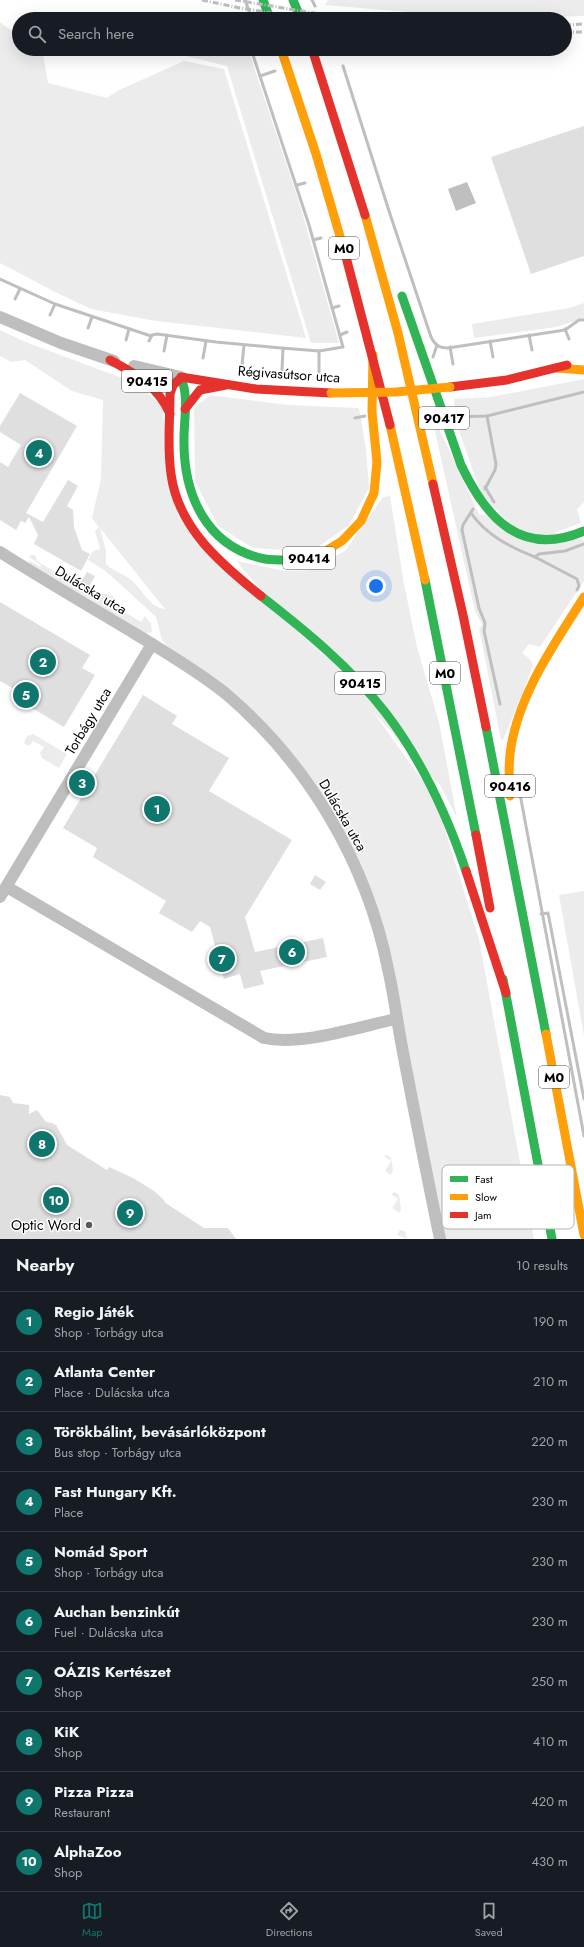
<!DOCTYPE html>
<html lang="en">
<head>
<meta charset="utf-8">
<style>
  :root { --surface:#171b24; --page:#242831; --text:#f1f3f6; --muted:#9ea1a6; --line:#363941; --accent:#0f766e }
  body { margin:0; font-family:Jost,sans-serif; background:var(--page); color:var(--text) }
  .you { position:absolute; left:376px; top:586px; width:14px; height:14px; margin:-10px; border:3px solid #fff; border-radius:50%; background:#1a73e8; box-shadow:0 0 0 6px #1a73e833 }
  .badge { display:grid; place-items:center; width:26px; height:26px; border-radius:50%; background:var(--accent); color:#fff; font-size:13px; font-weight:700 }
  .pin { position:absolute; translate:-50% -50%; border:2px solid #fff; box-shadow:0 1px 4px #0006 }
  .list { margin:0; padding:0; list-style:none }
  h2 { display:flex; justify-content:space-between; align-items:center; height:52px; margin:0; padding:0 16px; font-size:17px }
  h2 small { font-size:13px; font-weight:400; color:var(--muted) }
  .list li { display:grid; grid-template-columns:26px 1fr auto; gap:12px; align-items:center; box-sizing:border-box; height:60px; padding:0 16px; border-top:1px solid var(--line) }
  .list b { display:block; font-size:15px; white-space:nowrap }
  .list p { margin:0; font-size:13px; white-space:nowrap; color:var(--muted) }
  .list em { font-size:13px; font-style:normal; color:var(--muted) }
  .icon { flex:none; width:22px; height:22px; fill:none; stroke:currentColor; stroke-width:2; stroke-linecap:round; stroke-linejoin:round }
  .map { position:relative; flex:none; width:584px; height:1239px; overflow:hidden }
  .search { position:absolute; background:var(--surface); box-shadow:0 4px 16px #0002; left:12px; right:12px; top:12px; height:44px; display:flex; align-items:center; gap:10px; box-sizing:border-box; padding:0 14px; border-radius:22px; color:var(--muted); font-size:15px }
  .sheet { height:652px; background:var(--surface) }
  nav { display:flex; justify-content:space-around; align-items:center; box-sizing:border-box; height:56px; border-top:1px solid var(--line); background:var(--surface); font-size:11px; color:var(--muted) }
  nav a { display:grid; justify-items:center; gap:2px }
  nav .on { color:var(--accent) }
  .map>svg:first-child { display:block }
  .green { fill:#ececec; fill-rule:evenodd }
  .water { fill:#bfbfbf }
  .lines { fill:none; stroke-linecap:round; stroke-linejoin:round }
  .stream { stroke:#bfbfbf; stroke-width:3 }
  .building { fill:#dfdfdf }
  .street { stroke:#bebebe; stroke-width:12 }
  .fast { stroke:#30b455; stroke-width:9 }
  .slow { stroke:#ff9f0a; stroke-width:9 }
  .jam { stroke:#e5322d; stroke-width:9 }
  .rail { stroke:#bebebe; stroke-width:3; stroke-dasharray:6 2 1 2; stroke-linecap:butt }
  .slow-bridge { stroke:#ff9f0a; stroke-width:9 }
  .poi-dot { fill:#595959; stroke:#fff; stroke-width:1.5 }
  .labels { text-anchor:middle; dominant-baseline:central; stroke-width:3; stroke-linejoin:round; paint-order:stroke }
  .shield { fill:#fff; stroke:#4c4c4c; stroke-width:1 }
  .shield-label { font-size:13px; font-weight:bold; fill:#000 }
  .street-label { font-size:14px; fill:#000; stroke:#fff }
  .poi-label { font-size:14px; fill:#000; stroke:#fff; text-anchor:end }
  .key { fill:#fff; stroke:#b2b2b2; stroke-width:1 }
  .key-label { font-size:11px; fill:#000 }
</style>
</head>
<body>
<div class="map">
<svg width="584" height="1239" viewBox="0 0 584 1239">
  <rect width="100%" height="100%" fill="#fff"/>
  <!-- green -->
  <g class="green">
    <polygon points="328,0 584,0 584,16 490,19 325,5"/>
    <polygon points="194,13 215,19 192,19"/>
    <polygon points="0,22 19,36 19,49 36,49 43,54 48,83 107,98 117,91 184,61 224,69 306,338 156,321 91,309 55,292 0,263"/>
    <polygon points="186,49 248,49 300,205 339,343 311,343 227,66 186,56"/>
    <polygon points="584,303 584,318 556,327 474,338 472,324 569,308"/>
    <path d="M0,330L28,343L141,385L162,408L178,516L356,688L435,798L479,939L534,1239H446L391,967L349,842L221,684L166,645L162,640L156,617L119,583L104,570L88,560L93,551L100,549L95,531L99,527L92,518L101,479L103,400L72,391L25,360L11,362L0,356ZM100,528L165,609C147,607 142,586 127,577C119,572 115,572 106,564V551Z"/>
    <polygon points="584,379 584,502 577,509 581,523 554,533 507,521 480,491 456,422 454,399 491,397"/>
    <polygon points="210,395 288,405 359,408 366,449 369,488 349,525 311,552 253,548 218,526 195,481 194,408"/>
    <polygon points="430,409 479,514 584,540 584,581 540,647 529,644 522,653 530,659 533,666 503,740 501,740 479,628 482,625 475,611"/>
    <polygon points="390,496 404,584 417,647 439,722 457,818 440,785 241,567 237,561 285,571 309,570 345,551 383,497"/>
    <path d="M31,555H35L37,561L67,579L78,583V585L87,591L89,589C98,595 105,592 114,597L111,604L141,622L145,616L151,624L152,632L146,633L30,564L28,560L40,567L41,565L29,557Z"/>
    <polygon points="33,734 67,754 59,768 42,758 40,753 44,747 33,741 29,746 24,743 27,736"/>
    <polygon points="584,891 584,1036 559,895"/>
    <polygon points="387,1155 391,1158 393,1170 391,1175 385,1171 391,1161 384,1156"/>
    <polygon points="395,1192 399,1195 401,1209 399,1213 392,1208 398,1199 391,1194"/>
    <polygon points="400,1230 405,1231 407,1239 397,1235"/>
  </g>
  <!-- water -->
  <polygon class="water" points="467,182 476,203 456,211 448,189"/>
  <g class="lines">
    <!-- stream -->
    <g class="stream">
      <polyline points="245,0 252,19"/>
      <polyline points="312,0 315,6"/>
      <path d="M343,66L389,211L431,337C435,345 439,348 448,348L565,330L579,320H584"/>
      <polyline points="260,76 275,71"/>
      <polyline points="297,185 305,183"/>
      <polyline points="313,240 321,238"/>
      <polyline points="0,279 55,304 151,336"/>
      <polyline points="15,299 20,289"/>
      <polyline points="332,308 339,306"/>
      <polyline points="50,315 55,304"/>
      <polyline points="88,328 92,317"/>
      <polyline points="565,329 569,339"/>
      <polyline points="340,335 347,332"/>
      <polyline points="529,335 532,350"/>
      <polyline points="126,340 129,329"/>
      <polyline points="149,341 152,335 157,334 216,342 281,348 319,351 343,347 309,225 253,55 246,49"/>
      <polyline points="490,341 493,357"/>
      <polyline points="450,347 453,364"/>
      <polyline points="164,351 167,335"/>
      <polyline points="433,357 437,345"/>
      <polyline points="203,358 206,341"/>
      <polyline points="242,365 244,345"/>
      <polyline points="282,370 283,348"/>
      <polyline points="319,372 319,351"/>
      <polyline points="454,417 487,416 584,392"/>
      <polyline points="355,418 365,416"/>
      <polyline points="485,487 494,502"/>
      <polyline points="485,489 495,470 496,464 487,416"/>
      <polyline points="473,509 463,525 462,530 479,608 485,623 484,631 500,704"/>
      <path d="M471,513C486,535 510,547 535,557L539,554L565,551L584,544"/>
      <polyline points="535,557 577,579 579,586 577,590"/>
      <polyline points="520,794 584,1136"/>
      <polyline points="541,914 548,913 584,1099"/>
    </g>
  </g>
  <!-- building -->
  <g class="building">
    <polygon points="584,126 584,256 531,274 491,157"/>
    <polygon points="20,393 77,426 26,513 43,522 68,480 78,486 67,506 73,510 74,527 82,550 90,554 81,571 34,544 38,535 29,517 25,523 21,521 16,530 0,520 0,462 8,467 21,445 0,432 0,426"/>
    <polygon points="87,572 95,576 87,590 79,585"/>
    <polygon points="0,602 90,655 82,668 95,675 64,727 12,696 16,690 0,681"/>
    <polygon points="143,695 177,716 172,724 229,758 209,791 292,840 245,917 255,952 323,938 327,957 260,971 264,984 244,989 240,974 224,979 210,927 200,921 192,932 159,913 166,901 93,857 97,848 63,828"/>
    <polygon points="315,875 326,882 320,890 310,884"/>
    <polygon points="0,1095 10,1097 13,1103 29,1105 29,1114 37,1110 46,1122 52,1123 56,1125 67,1145 107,1170 109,1167 133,1178 154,1191 165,1201 164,1202 204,1228 228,1228 236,1239 0,1239"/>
  </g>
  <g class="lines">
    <!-- street -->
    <g class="street">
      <polyline points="0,317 61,343 114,361"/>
      <polyline points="134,366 181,377"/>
      <path d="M0,552C44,580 89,606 134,633C165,652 196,670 225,693C308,763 367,863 388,969C394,995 397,1021 402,1047C414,1111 427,1175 440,1239"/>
      <path d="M7,887L264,1038C302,1046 358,1027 396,1019"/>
      <polyline points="0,897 152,644"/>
    </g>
    <!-- fast -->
    <g class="fast">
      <polyline points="263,0 270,19"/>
      <polyline points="293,0 301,19"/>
      <path d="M402,296L461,465C486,518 521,558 584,531"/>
      <path d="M181,378C189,396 184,419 184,438C183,493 205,547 265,559C272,560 280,560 287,560"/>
      <polyline points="425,580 476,835"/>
      <path d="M261,596C306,631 350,667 385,712C422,760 447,815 466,871"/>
      <polyline points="486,727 546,1034"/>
      <polyline points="503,979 552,1239"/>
    </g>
    <!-- slow -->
    <g class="slow">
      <polyline points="281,49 316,154 346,257"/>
      <polyline points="365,215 398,333 433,484"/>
      <polyline points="556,368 584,370"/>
      <polyline points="390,425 425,580"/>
      <polyline points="287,560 319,555 342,541 361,521 374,493 377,462 372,412 373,355"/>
      <path d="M510,796C509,780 508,763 511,747C520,692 555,643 584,597"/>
      <polyline points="546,1034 584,1235"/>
    </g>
    <!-- jam -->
    <g class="jam">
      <polyline points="312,49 365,215"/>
      <polyline points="346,257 390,425"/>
      <path d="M110,360C136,374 158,386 170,414"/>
      <polyline points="181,377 256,389 331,393"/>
      <path d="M181,378L173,385L170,394C170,420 167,447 171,474C178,528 221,564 261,596"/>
      <polyline points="450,387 507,380 567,365"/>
      <polyline points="185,409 200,390 226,385"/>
      <polyline points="433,484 463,615 486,727"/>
      <polyline points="476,835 490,908"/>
      <polyline points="466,871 506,993"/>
    </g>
    <!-- rail -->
    <g class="rail">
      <polyline points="202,0 240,8 308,19"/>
      <polyline points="235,0 326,15 370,19"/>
      <polyline points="565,25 584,24"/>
      <polyline points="565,32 584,32"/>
    </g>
    <!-- slow-bridge -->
    <polyline class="slow-bridge" points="331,393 396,392 450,387"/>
  </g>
  <!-- markers -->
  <circle class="poi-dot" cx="89" cy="1225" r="4"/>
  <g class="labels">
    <!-- shield labels -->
    <g class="shield">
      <rect x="329" y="237" width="30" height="22" rx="3"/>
      <rect x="122" y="370" width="50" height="22" rx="3"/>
      <rect x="419" y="407" width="50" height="22" rx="3"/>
      <rect x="283" y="547" width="52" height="22" rx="3"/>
      <rect x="430" y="662" width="30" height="22" rx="3"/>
      <rect x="335" y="672" width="50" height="22" rx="3"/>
      <rect x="485" y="775" width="50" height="22" rx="3"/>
      <rect x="539" y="1066" width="30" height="22" rx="3"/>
    </g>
    <g class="shield-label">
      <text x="344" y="248">M0</text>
      <text x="147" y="381">90415</text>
      <text x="444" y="418">90417</text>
      <text x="309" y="558">90414</text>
      <text x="445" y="673">M0</text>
      <text x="360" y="683">90415</text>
      <text x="510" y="786">90416</text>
      <text x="554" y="1077">M0</text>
    </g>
    <!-- street labels -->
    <g class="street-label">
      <text transform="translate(289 374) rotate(4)">Régivasútsor utca</text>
      <text transform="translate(91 590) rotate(31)">Dulácska utca</text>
      <text transform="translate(88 721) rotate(-59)">Torbágy utca</text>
      <text transform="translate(343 815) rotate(60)">Dulácska utca</text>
    </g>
    <!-- poi labels -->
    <g class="poi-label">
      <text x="81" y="1225">Optic Word</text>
    </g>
  </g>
  <!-- legend -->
  <rect x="442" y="1165" width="132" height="64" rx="6" class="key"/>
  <rect x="450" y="1176" width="18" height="6" fill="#30b455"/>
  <rect x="450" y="1194" width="18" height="6" fill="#ff9f0a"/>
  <rect x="450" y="1212" width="18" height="6" fill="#e5322d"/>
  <g class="key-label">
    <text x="475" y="1183">Fast</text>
    <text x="475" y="1201">Slow</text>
    <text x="475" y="1219">Jam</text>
  </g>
</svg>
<div class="you"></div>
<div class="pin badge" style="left:157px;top:809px">1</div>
<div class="pin badge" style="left:43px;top:662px">2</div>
<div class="pin badge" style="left:82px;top:783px">3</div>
<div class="pin badge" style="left:39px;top:453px">4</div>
<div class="pin badge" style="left:26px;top:695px">5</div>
<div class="pin badge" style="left:292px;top:952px">6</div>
<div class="pin badge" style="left:222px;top:959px">7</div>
<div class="pin badge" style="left:42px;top:1144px">8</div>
<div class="pin badge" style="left:130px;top:1213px">9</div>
<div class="pin badge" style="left:56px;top:1200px">10</div>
<div class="search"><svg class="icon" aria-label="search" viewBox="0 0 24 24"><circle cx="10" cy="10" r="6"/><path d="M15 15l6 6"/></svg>Search here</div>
</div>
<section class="sheet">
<h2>Nearby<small>10 results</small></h2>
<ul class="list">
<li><span class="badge">1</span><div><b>Regio Játék</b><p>Shop · Torbágy utca</p></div><em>190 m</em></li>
<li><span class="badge">2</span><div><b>Atlanta Center</b><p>Place · Dulácska utca</p></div><em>210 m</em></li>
<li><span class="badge">3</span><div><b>Törökbálint, bevásárlóközpont</b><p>Bus stop · Torbágy utca</p></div><em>220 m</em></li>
<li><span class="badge">4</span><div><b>Fast Hungary Kft.</b><p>Place</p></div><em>230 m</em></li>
<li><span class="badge">5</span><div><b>Nomád Sport</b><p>Shop · Torbágy utca</p></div><em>230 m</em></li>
<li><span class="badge">6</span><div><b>Auchan benzinkút</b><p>Fuel · Dulácska utca</p></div><em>230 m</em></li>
<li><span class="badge">7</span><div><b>OÁZIS Kertészet</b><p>Shop</p></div><em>250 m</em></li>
<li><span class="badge">8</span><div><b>KiK</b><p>Shop</p></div><em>410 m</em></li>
<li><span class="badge">9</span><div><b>Pizza Pizza</b><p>Restaurant</p></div><em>420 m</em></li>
<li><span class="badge">10</span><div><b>AlphaZoo</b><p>Shop</p></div><em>430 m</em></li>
</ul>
</section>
<nav>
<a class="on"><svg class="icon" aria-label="map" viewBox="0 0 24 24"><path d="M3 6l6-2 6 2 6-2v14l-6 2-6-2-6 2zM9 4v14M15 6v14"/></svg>Map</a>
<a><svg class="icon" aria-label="directions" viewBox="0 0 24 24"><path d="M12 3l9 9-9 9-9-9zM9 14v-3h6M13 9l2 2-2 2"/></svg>Directions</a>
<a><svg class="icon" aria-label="saved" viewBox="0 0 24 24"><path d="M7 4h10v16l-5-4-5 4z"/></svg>Saved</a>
</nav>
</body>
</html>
